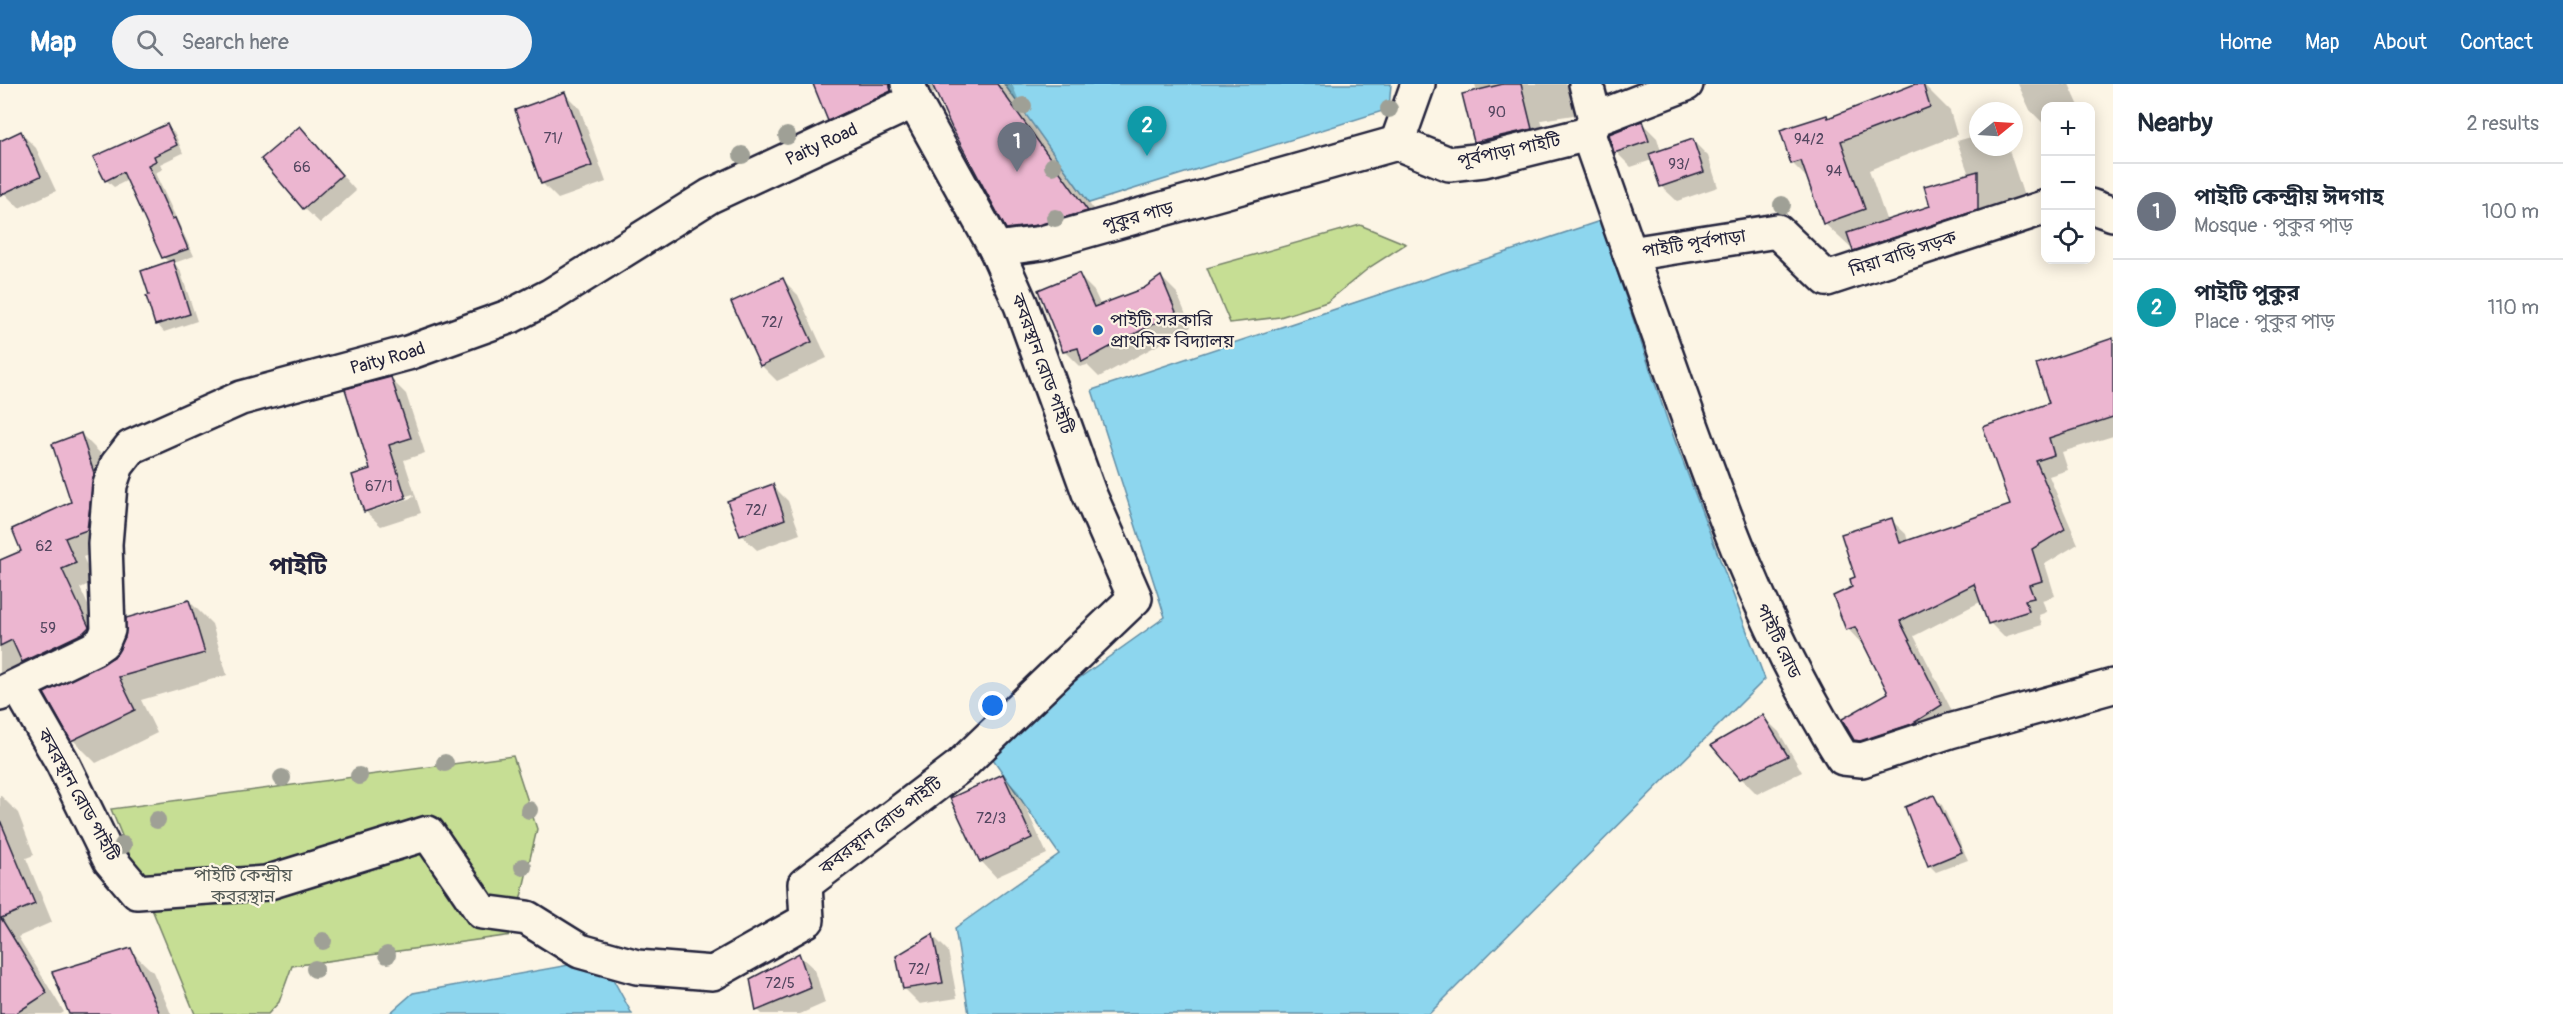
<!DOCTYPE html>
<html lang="en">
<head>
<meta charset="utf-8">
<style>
  :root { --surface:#fff; --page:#f2f2f3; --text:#1f2937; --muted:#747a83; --line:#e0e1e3; --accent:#1f6fb2 }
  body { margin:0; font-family:Pangolin,"Noto Sans Bengali",sans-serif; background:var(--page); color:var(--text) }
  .controls { position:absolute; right:18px; top:18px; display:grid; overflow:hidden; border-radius:12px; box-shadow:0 3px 15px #0003 }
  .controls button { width:54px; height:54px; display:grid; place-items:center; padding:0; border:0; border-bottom:2px solid var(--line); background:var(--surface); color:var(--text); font:30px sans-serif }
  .compass { position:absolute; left:1969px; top:18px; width:54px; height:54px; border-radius:50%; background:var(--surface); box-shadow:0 3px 15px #0003; rotate:72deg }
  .you { position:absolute; left:993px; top:622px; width:21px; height:21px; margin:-15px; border:4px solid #fff; border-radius:50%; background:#1a73e8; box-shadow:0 0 0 9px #1a73e833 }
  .badge { display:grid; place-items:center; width:39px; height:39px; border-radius:50%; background:var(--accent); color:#fff; font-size:20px; font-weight:700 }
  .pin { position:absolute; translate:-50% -50px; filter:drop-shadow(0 2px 3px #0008) }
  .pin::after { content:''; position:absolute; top:32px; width:21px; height:18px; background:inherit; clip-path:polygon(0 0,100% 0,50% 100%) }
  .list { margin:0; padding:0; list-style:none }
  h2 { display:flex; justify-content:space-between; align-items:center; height:78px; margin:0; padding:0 24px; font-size:26px }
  h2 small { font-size:20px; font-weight:400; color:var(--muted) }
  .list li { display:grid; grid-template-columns:39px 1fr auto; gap:18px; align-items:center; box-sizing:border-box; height:96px; padding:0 24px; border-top:2px solid var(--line) }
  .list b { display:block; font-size:22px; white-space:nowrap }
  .list p { margin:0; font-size:20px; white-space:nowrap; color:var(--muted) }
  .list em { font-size:20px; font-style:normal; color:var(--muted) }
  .icon { flex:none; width:33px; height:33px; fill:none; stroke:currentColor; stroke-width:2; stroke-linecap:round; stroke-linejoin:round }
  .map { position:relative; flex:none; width:2113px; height:930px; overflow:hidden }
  header { display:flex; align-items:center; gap:36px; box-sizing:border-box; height:84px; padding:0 30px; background:var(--accent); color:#fff }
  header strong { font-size:28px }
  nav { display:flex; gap:33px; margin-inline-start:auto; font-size:21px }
  .search { width:420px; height:54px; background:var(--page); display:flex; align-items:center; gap:15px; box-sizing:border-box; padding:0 21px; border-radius:33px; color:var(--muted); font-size:22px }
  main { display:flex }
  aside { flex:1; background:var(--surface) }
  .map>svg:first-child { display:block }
  .green { fill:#c6de94; stroke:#748068; stroke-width:1.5 }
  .water { fill:#8dd6ee; stroke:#628ea6; stroke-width:1.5 }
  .shadow { fill:#0003; fill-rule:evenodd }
  .building { fill:#ecb6d0; stroke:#22223b; stroke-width:1.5 }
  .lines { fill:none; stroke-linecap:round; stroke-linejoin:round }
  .street-casing { stroke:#22223b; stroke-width:38 }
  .street { stroke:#fcf5e5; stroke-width:33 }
  .tree { fill:#9fa096 }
  .poi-dot { fill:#1f6fb2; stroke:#fcf5e5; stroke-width:2 }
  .labels { text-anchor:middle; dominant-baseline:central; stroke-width:4.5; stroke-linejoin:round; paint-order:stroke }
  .number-label { font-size:15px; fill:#544760 }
  .street-label { font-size:18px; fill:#22223b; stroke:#fcf5e5 }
  .poi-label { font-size:18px; fill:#22223b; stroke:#fcf5e5; text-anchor:start }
  .park-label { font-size:18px; fill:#535a56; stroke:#fcf5e5 }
  .district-label { font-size:24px; font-weight:bold; fill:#22223b; stroke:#fcf5e5 }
</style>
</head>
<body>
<header>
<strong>Map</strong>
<div class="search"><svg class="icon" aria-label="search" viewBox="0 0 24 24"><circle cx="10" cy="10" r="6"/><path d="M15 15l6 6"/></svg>Search here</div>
<nav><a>Home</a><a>Map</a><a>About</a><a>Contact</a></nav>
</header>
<main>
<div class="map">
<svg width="2113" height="930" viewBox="0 0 2113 930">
  <rect width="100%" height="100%" fill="#fcf5e5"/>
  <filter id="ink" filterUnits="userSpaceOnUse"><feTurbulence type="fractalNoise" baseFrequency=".0167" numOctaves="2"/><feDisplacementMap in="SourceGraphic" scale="12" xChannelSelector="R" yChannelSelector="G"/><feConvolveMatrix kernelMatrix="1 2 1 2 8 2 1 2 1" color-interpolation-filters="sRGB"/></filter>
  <g filter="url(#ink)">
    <!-- green -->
    <g class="green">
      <polygon points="1360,141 1406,160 1370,183 1327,218 1280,233 1230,239 1207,184"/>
      <polygon points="513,672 537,745 512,851 292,882 279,918 268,930 195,930 111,725"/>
    </g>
    <!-- water -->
    <g class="water">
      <polygon points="1004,0 1391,0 1389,25 1089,119"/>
      <polygon points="1600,137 1668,338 1765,595 1429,930 969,930 955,844 1059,770 984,662 1165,533 1092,306"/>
      <polygon points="602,875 632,930 389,930 413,909"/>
    </g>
    <!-- shadow -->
    <g class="shadow">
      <path d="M815,0H1012L1024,29L1114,154L1035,172L1007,144L938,9L929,10L921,16L918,35L856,63L829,36ZM897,3L898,5L841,32V29Z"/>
      <polygon points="1475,0 1575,0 1580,30 1541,36 1547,60 1491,73 1475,57 1477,8"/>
      <polygon points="1919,0 1923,0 1950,27 1957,51 1869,86 1887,138 1931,123 1969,91 1957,57 1978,51 1978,63 2008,63 2029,128 1869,181 1824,139 1809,96 1792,79 1829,35"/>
      <polygon points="2018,0 2069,0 2079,22 2046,22 2045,41 2030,26"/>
      <polygon points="565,10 580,25 606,98 558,115 543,100 517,27"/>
      <polygon points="1642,39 1657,54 1661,67 1693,57 1708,72 1718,103 1677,117 1661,102 1652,76 1631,83 1616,68"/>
      <polygon points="167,42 175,50 183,69 160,80 163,85 155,89 194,172 174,179 180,186 197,237 164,248 157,240 170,179 163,173 128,96 114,103 106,96"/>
      <polygon points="300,44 356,107 320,139 304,124"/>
      <polygon points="21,49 36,64 56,107 19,124 4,109 0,101 0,58"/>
      <polygon points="1078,191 1094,207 1101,222 1145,205 1161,193 1177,209 1191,243 1099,293 1087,281 1080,283 1064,267"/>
      <polygon points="783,196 798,211 827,274 777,297 761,281"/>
      <polygon points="2113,255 2113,352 2062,368 2068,386 2049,392 2078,460 2045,480 2055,512 2042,516 2047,528 2039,531 2042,541 2004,553 1990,539 1982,517 1914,552 1956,635 1870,670 1856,655 1890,609 1864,559 1862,560 1848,545 1856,494 1891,436 1906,450 1908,458 2012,422 2051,320"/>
      <path d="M391,295L406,310L425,369L404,376L421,429L381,442L365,427ZM413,410L414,413L372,427V423Z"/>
      <polygon points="81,350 100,369 113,409 106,465 83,473 94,498 80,504 107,562 43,597 24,578 0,589 0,478 23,467 73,419"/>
      <polygon points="773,402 788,417 800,450 757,466 741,451"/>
      <polygon points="189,517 212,540 227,591 141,616 157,649 96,679 73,656 127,554"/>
      <polygon points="1763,633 1779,648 1802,688 1757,710 1741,694"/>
      <polygon points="1003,692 1018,707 1047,770 996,793 981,777"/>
      <polygon points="0,711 18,729 34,771 26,774 52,838 18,853 64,928 61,930 0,930"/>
      <polygon points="1934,713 1942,721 1968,776 1936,788 1929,781"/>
      <polygon points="933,852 948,867 957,914 920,920 904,904"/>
      <polygon points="130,866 153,888 171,930 71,930"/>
      <polygon points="799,871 815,886 825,919 800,930 762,930 758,926"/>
    </g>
    <!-- building -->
    <g class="building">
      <polygon points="813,0 890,0 891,7 828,37"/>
      <polygon points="932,0 997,0 1088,127 1038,141 1006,145 952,44"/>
      <polygon points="1503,0 1521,0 1532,45 1474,58 1462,10"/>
      <polygon points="1915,0 1923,0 1930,23 1841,57 1865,125 1823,140 1801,77 1791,80 1780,46 1827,31 1828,34"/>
      <polygon points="565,8 592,82 541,100 515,26"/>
      <polygon points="1642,37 1649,57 1614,69 1609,50"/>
      <polygon points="167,40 177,61 154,72 156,77 148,81 172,135 175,134 188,165 162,174 123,88 105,97 93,73"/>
      <polygon points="300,42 342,91 303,125 261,75"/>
      <polygon points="21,47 41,92 0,111 0,57"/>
      <polygon points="1693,55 1704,88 1660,103 1649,70"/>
      <polygon points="1978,87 1978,126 1853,167 1847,149 1930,122 1924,102"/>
      <polygon points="173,176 190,230 155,241 146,212 149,211 141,187"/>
      <polygon points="1079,189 1094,223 1144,204 1161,192 1176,228 1082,278 1078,264 1063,268 1038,206"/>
      <polygon points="783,194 812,258 760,282 731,218"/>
      <polygon points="2113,254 2113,333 2049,354 2054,371 2036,377 2065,445 2032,465 2042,497 2029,501 2034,514 2025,516 2029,527 1988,540 1974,500 1900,537 1942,621 1912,640 1860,657 1854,656 1842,635 1888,609 1855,543 1846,546 1833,512 1852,503 1850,495 1855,493 1841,450 1892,434 1900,459 2010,421 1983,343 2049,319 2036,280"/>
      <polygon points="391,293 411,354 389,361 406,414 364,428 352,391 370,385 345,305"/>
      <polygon points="81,349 94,389 87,446 65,454 76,479 62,485 89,543 83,549 22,578 12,556 0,562 0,476 21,467 12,445 71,418 52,360"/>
      <polygon points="773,400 785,435 740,452 727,417"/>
      <polygon points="189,516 205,569 119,593 135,626 71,657 44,609 114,573 125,553 126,534"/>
      <polygon points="1763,631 1788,672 1740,695 1711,661"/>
      <polygon points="1003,690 1032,754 980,778 950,714"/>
      <polygon points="1934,711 1962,768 1928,782 1905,723"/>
      <polygon points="0,736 35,820 1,834 47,909 15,930 0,930"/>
      <polygon points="933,850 943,899 903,905 896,872"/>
      <polygon points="131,864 160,930 69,930 52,888"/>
      <polygon points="799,869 811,904 756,927 750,895"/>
    </g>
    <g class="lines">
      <!-- street casing -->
      <g class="street-casing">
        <g id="street">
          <polyline points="908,0 914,17 996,165 1042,159 1397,59"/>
          <polyline points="1586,0 1595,35 1588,50"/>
          <polyline points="1595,35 1686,0"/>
          <polyline points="1588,50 1630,170 1777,147 1827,195 2046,123"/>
          <polyline points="1397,59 1449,80 1484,76 1588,50"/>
          <polyline points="1397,59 1418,0"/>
          <polyline points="2090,122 2113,130"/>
          <path d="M1630,170C1693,341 1745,519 1843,674L1862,676L1950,647L2113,602"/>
          <polyline points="19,603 62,678 110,776 137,808 266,799 428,749 482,828 527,834 580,867 637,883 713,889 807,836 805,800 960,682 1135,514 1089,409 1021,221 996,165"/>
          <path id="s1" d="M0,610L93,565L103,558L108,546L105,460L110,401L117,381L131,363L241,314L408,269L511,232L550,212L710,112L914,17"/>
        </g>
      </g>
      <!-- street -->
      <use href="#street" class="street"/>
    </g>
    <!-- trees -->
    <g class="tree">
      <circle cx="1023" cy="22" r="9"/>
      <circle cx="1389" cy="25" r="9"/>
      <circle cx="787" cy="52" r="9"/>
      <circle cx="742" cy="71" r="9"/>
      <circle cx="1053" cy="82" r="9"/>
      <circle cx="1782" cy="121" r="9"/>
      <circle cx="1055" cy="134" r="9"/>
      <circle cx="445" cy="679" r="9"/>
      <circle cx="359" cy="692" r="9"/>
      <circle cx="282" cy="694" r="9"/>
      <circle cx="529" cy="726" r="9"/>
      <circle cx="157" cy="736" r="9"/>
      <circle cx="123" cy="761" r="9"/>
      <circle cx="523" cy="783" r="9"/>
      <circle cx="323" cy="857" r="9"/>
      <circle cx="387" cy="871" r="9"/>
      <circle cx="315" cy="885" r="9"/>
    </g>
  </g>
  <!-- markers -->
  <circle class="poi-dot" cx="1098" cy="246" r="6"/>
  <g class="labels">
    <!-- number labels -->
    <g class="number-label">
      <text x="1497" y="28">90</text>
      <text x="553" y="54">71/</text>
      <text x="1809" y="55">94/2</text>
      <text x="1679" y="80">93/</text>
      <text x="302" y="83">66</text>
      <text x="1834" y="87">94</text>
      <text x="772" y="238">72/</text>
      <text x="379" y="402">67/1</text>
      <text x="756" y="426">72/</text>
      <text x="44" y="462">62</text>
      <text x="48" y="544">59</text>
      <text x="991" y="734">72/3</text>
      <text x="919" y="885">72/</text>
      <text x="780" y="899">72/5</text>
    </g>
    <!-- street labels -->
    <g class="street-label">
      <text stroke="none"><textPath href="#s1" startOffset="1076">Paity Road</textPath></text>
      <text transform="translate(1509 67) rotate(-12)">পূর্বপাড়া পাইটি</text>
      <text transform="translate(1138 133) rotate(-15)">পুকুর পাড়</text>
      <text transform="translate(1694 160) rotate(-9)">পাইটি পূর্বপাড়া</text>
      <text transform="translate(1903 170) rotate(-18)">মিয়া বাড়ি সড়ক</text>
      <text stroke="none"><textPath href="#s1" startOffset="590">Paity Road</textPath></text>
      <text transform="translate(1042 280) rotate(70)">কবরস্থান রোড পাইটি</text>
      <text transform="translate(1778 557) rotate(64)">পাইটি রোড</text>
      <text transform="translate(78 711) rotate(61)">কবরস্থান রোড পাইটি</text>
      <text transform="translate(881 742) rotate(-37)">কবরস্থান রোড পাইটি</text>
    </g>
    <!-- poi labels -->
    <g class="poi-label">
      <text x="1110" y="236">পাইটি সরকারি<tspan x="1110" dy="21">প্রাথমিক বিদ্যালয়</tspan></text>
    </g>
    <!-- park labels -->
    <g class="park-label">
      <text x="243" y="791">পাইটি কেন্দ্রীয়<tspan x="243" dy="21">কবরস্থান</tspan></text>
    </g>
    <!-- district labels -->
    <g class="district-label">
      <text x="298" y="482">পাইটি</text>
    </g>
  </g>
</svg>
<div class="controls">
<button>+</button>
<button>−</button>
<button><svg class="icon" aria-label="locate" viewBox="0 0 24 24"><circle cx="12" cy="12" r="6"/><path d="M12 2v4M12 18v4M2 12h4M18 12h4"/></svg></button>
</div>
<svg class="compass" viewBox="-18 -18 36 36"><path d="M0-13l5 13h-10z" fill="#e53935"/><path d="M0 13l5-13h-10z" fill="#747a83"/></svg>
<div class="you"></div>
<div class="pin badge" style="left:1017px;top:88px;background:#6b7280">1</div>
<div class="pin badge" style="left:1147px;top:72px;background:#0f9aa8">2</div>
</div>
<aside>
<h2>Nearby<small>2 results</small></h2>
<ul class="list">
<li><span class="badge" style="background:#6b7280">1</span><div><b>পাইটি কেন্দ্রীয় ঈদগাহ</b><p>Mosque · পুকুর পাড়</p></div><em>100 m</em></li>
<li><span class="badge" style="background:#0f9aa8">2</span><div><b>পাইটি পুকুর</b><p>Place · পুকুর পাড়</p></div><em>110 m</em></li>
</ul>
</aside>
</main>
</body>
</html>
